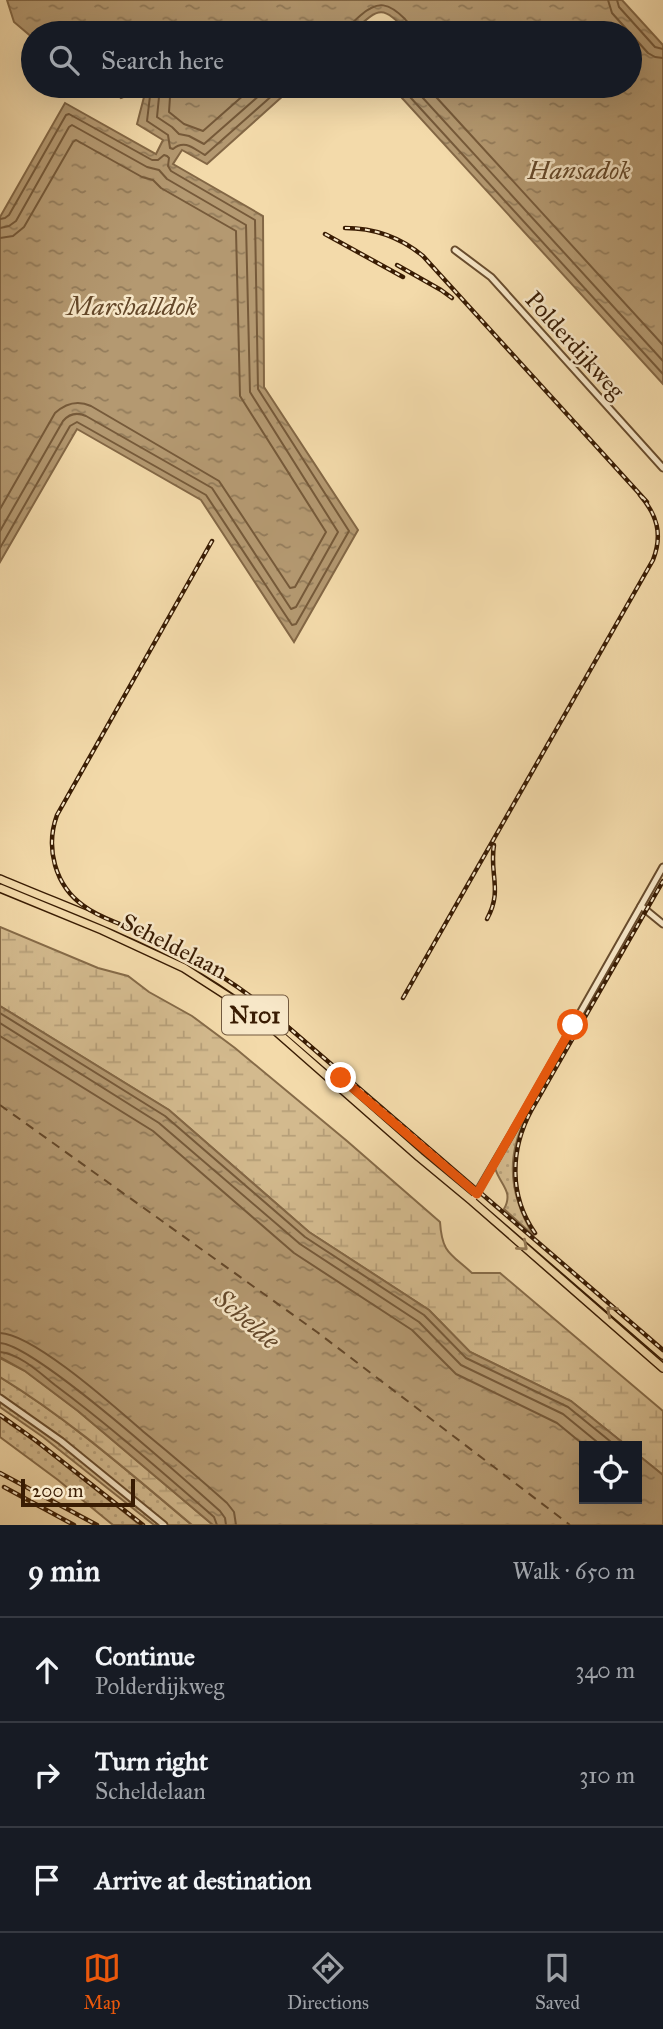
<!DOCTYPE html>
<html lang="en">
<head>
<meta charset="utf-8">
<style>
  :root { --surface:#171b24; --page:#20242c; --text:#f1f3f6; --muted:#9ea1a6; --line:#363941; --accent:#ea580c }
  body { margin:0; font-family:"IM FELL Great Primer",serif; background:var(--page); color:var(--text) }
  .controls { position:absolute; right:21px; bottom:21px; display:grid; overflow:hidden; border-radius:0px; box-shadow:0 7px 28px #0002 }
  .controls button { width:63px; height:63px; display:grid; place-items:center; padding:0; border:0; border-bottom:2px solid var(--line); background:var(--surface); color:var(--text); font:35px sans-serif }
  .scale { position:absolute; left:21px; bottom:18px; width:114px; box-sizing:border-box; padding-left:7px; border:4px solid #391c03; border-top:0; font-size:19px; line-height:24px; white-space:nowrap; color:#391c03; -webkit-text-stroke:5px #f7e7c8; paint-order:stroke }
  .stop { position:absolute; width:21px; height:21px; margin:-16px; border:5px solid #ea580c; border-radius:50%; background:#fff }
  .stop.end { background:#ea580c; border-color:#fff; box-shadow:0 2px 7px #0008 }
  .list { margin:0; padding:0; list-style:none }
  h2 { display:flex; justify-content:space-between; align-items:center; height:91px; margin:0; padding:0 28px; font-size:30px }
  h2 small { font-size:23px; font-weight:400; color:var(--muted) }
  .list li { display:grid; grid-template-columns:46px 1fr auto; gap:21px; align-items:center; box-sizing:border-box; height:105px; padding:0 28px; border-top:2px solid var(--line) }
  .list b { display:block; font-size:26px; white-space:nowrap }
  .list p { margin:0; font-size:23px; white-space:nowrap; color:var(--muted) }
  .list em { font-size:23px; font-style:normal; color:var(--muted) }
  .icon { flex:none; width:38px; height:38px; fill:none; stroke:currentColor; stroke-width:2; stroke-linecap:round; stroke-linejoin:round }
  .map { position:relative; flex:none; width:663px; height:1525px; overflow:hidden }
  .search { position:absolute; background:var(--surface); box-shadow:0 7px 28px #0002; left:21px; right:21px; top:21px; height:77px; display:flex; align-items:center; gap:18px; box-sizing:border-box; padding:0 24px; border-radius:38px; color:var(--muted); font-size:26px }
  .sheet { height:406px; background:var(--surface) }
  nav { display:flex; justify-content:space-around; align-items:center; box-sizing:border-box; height:98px; border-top:2px solid var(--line); background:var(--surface); font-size:19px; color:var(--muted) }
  nav a { display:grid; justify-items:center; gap:4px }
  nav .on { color:var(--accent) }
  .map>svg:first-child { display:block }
  .grass { fill:url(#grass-dots); stroke:#866b48; stroke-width:2 }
  .wetland { fill:url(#wetland-marsh); stroke:#866b48; stroke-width:2 }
  .water { fill:url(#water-ripples); stroke:#836745; stroke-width:2 }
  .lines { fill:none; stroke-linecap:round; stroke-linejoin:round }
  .shore { stroke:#765a3a; stroke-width:2 }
  .ferry { stroke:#64482a; stroke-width:2; stroke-dasharray:9 7; stroke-linecap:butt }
  .minor-casing { stroke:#684c2d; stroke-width:9 }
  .major-casing { stroke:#391c03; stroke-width:10 }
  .minor { stroke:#f7e7c8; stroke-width:5 }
  .major { stroke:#f3daaa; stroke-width:7 }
  .rail-casing { stroke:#391c03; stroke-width:4.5 }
  .rail { stroke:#f7e7c8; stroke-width:2; stroke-dasharray:5; stroke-linecap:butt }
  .oneway { stroke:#967b56 }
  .route { stroke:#ea580c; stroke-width:9 }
  .labels { text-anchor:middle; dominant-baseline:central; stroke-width:5; stroke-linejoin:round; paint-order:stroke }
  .shield { fill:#f7e7c8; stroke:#72593e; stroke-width:2 }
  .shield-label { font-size:23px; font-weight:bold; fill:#391c03 }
  .street-label { font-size:24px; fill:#391c03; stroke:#f7e7c8 }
  .water-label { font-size:26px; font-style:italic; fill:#64482a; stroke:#f7e7c8 }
</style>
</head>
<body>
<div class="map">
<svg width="663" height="1525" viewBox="0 0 663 1525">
  <defs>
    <pattern id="grass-dots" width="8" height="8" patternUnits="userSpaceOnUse" patternTransform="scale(1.75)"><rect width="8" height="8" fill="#d3ba8e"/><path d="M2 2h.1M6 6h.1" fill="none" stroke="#b69f79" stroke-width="1.8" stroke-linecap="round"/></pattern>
    <pattern id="wetland-marsh" width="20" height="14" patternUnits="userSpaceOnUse" patternTransform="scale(1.75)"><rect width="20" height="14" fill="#d3ba8e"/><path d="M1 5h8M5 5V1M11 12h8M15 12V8" fill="none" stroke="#b69f79"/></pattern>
    <pattern id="water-ripples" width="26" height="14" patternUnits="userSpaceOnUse" patternTransform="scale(1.75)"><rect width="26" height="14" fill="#b49971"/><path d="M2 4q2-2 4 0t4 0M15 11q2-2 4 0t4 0" fill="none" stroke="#937c5b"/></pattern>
  </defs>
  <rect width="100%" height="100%" fill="#f3daaa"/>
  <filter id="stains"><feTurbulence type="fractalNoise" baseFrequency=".00286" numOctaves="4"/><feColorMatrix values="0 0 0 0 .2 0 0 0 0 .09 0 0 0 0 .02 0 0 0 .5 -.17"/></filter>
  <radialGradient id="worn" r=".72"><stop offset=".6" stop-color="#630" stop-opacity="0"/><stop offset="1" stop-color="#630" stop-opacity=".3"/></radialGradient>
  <!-- grass -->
  <g class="grass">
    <path d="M529,1109C526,1119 520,1129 517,1140C507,1174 516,1207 534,1236L504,1209C514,1191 500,1185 495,1168Z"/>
    <polygon points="483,1204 663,1359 663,1364 481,1205"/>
    <path d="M0,1377C69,1419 130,1473 192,1525H154L43,1437L0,1407Z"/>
    <polygon points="0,1417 41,1446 140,1525 113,1525 58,1480 0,1437"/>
  </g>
  <!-- wetland -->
  <g class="wetland">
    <path d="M0,927L98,968L128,976L149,992L192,1016L235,1048L347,1141L440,1222C442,1253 450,1253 472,1273H500L663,1411V1475L637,1454V1446H627L571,1401L470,1352L429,1310L309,1232L169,1110L0,1006Z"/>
    <path d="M0,1358L25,1371L78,1411L213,1525H192C130,1473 69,1419 0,1377Z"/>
  </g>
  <!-- water -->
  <g class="water">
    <path d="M7,0H622L663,45V384L391,86H630V33H409C381,4 380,7 351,33H33V38L14,22Z"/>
    <polygon points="107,86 294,86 207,164 182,150 173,164 263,216 264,387 358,530 294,642 201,500 77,429 0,562 0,217 65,103 156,154 163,140 137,124 144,97 135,92 121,98"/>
    <polygon points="0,1006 169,1110 309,1232 429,1310 470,1352 571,1401 627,1446 584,1446 584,1499 637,1499 637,1454 663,1475 663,1525 213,1525 78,1411 25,1371 0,1357"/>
  </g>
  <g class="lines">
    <!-- shore -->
    <g class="shore">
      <polyline points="608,0 612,13 648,53 655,57 663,58"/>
      <polyline points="617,0 619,7 655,47 663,49"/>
      <path d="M347,33C349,25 354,21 361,15C378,0 389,3 405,19C409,24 412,26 413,33"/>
      <path d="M137,86L147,91L150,96L147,121L168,135L170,148L173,149C185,139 194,149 205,155L283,86"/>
      <polyline points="154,86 159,97 157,117 172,127 179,134 189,136 204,144 270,86"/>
      <polyline points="167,86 170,97 169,112 184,124 203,131 254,86"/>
      <polyline points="400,86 663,374"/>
      <polyline points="412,86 663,361"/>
      <polyline points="426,86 663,345"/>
      <polyline points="0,219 5,218 9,215 66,115 69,114 152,160 158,160 164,155 167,156 169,158 168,166 171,171 255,220 258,389 349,531 296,624 292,625 206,495 77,422 70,426 0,548"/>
      <path d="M0,228L9,226L16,221L69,127L72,125L147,167L159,170L167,179L246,225L250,392L338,532L296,607L291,609L212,488L86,416C77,412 69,414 63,421L0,531"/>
      <path d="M0,238L13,236L24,227L73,142L76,140L142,177L153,180L161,188L236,231L240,396L326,532L295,587L290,588L219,481L91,406C78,400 66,403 55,413L0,509"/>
      <polyline points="0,1013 165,1116 305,1237 424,1315 466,1358 568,1407 616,1446"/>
      <polyline points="0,1023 159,1123 300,1244 419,1322 461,1365 563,1414 602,1446"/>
      <polyline points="0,1036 153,1131 294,1253 412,1330 456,1374 557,1423 585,1446"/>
      <path d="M0,1333C34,1334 117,1409 145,1433C173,1456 200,1479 227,1503L234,1512L236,1525"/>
      <path d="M0,1343C36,1345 185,1480 220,1511L225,1518L226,1525"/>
      <path d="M0,1352C20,1354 40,1373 55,1385C110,1426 162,1472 214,1517L217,1525"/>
    </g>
    <!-- ferry -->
    <polyline class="ferry" points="0,1105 317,1332 570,1525"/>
    <!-- minor casing -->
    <g class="minor-casing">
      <g id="minor">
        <polyline points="455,250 491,277 663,468"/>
        <polyline points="641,906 663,924"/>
        <polyline points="472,1201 520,1119 663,867"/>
        <polyline points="0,1398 61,1441 164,1525"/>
      </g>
    </g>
    <!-- major casing -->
    <g class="major-casing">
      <g id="major">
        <path d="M0,879C61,905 130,930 189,962C219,978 247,998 274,1019L663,1355"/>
        <polyline points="0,888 102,930 184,968 243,1006 270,1026 419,1157 472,1201 663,1368"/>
      </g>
    </g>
    <!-- minor -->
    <use href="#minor" class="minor"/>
    <!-- major -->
    <use href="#major" class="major"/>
    <!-- rail casing -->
    <g class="rail-casing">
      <g id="rail">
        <path d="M345,228C374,228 400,237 423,256L647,502"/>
        <polyline points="325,234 403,277"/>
        <polyline points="397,265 441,290 452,298"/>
        <path d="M212,541L57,815C45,848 55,886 84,906C97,916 113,921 127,927C145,935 163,944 181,953C211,968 239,987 266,1008L663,1350"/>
        <path d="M487,919C503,890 489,874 494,845"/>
        <path d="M403,998L653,560C663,534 657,515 640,495"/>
        <path d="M535,1233C509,1196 510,1150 531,1111L663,881"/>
        <polyline points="0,1415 35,1440 143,1525"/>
        <polyline points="0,1473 97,1525"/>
        <polyline points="4,1487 74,1525"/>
      </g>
    </g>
    <!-- rail -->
    <use href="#rail" class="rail"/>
  </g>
  <!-- one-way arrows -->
  <defs><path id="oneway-chevron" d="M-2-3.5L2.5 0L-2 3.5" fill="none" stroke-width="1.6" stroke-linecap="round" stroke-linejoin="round" transform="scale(1.75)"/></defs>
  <g class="oneway">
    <use href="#oneway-chevron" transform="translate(523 1246) rotate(41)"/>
    <use href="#oneway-chevron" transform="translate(611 1311) rotate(-139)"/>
  </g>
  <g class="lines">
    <!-- route -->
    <polyline class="route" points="341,1078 477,1194 573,1025"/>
  </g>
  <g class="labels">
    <!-- shield labels -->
    <rect class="shield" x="222" y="995.5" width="66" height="39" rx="5"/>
    <g class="shield-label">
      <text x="255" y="1015">N101</text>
    </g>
    <!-- street labels -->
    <g class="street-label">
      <text transform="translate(575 345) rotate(48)">Polderdijkweg</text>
      <text transform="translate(174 946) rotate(27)">Scheldelaan</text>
    </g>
    <!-- water labels -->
    <g class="water-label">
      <text x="579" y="170">Hansadok</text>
      <text x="132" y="306">Marshalldok</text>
      <text transform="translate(247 1319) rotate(41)">Schelde</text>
    </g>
  </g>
  <rect width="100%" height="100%" filter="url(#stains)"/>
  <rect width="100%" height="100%" fill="url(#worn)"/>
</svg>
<div class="controls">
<button><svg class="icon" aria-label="locate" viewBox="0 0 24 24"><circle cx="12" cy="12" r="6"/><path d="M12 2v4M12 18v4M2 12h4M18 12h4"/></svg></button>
</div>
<div class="scale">200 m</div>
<div class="stop" style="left:573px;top:1025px"></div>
<div class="stop end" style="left:341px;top:1078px"></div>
<div class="search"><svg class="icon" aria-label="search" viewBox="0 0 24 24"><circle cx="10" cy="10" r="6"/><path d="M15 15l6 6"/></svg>Search here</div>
</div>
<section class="sheet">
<h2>9 min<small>Walk · 650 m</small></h2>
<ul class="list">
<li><svg class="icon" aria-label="ahead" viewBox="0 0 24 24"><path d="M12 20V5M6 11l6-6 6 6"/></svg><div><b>Continue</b><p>Polderdijkweg</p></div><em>340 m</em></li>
<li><svg class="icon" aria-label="right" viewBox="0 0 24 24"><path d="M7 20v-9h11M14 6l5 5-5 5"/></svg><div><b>Turn right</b><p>Scheldelaan</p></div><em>310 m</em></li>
<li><svg class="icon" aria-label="arrive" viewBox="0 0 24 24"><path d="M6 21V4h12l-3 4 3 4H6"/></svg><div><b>Arrive at destination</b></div></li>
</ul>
</section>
<nav>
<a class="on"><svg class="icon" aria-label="map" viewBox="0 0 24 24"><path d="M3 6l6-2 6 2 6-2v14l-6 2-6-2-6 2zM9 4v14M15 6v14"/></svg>Map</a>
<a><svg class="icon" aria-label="directions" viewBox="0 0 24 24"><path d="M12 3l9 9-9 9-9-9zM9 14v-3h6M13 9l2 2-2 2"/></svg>Directions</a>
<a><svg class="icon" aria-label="saved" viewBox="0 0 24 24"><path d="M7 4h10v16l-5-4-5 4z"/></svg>Saved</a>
</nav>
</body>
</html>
